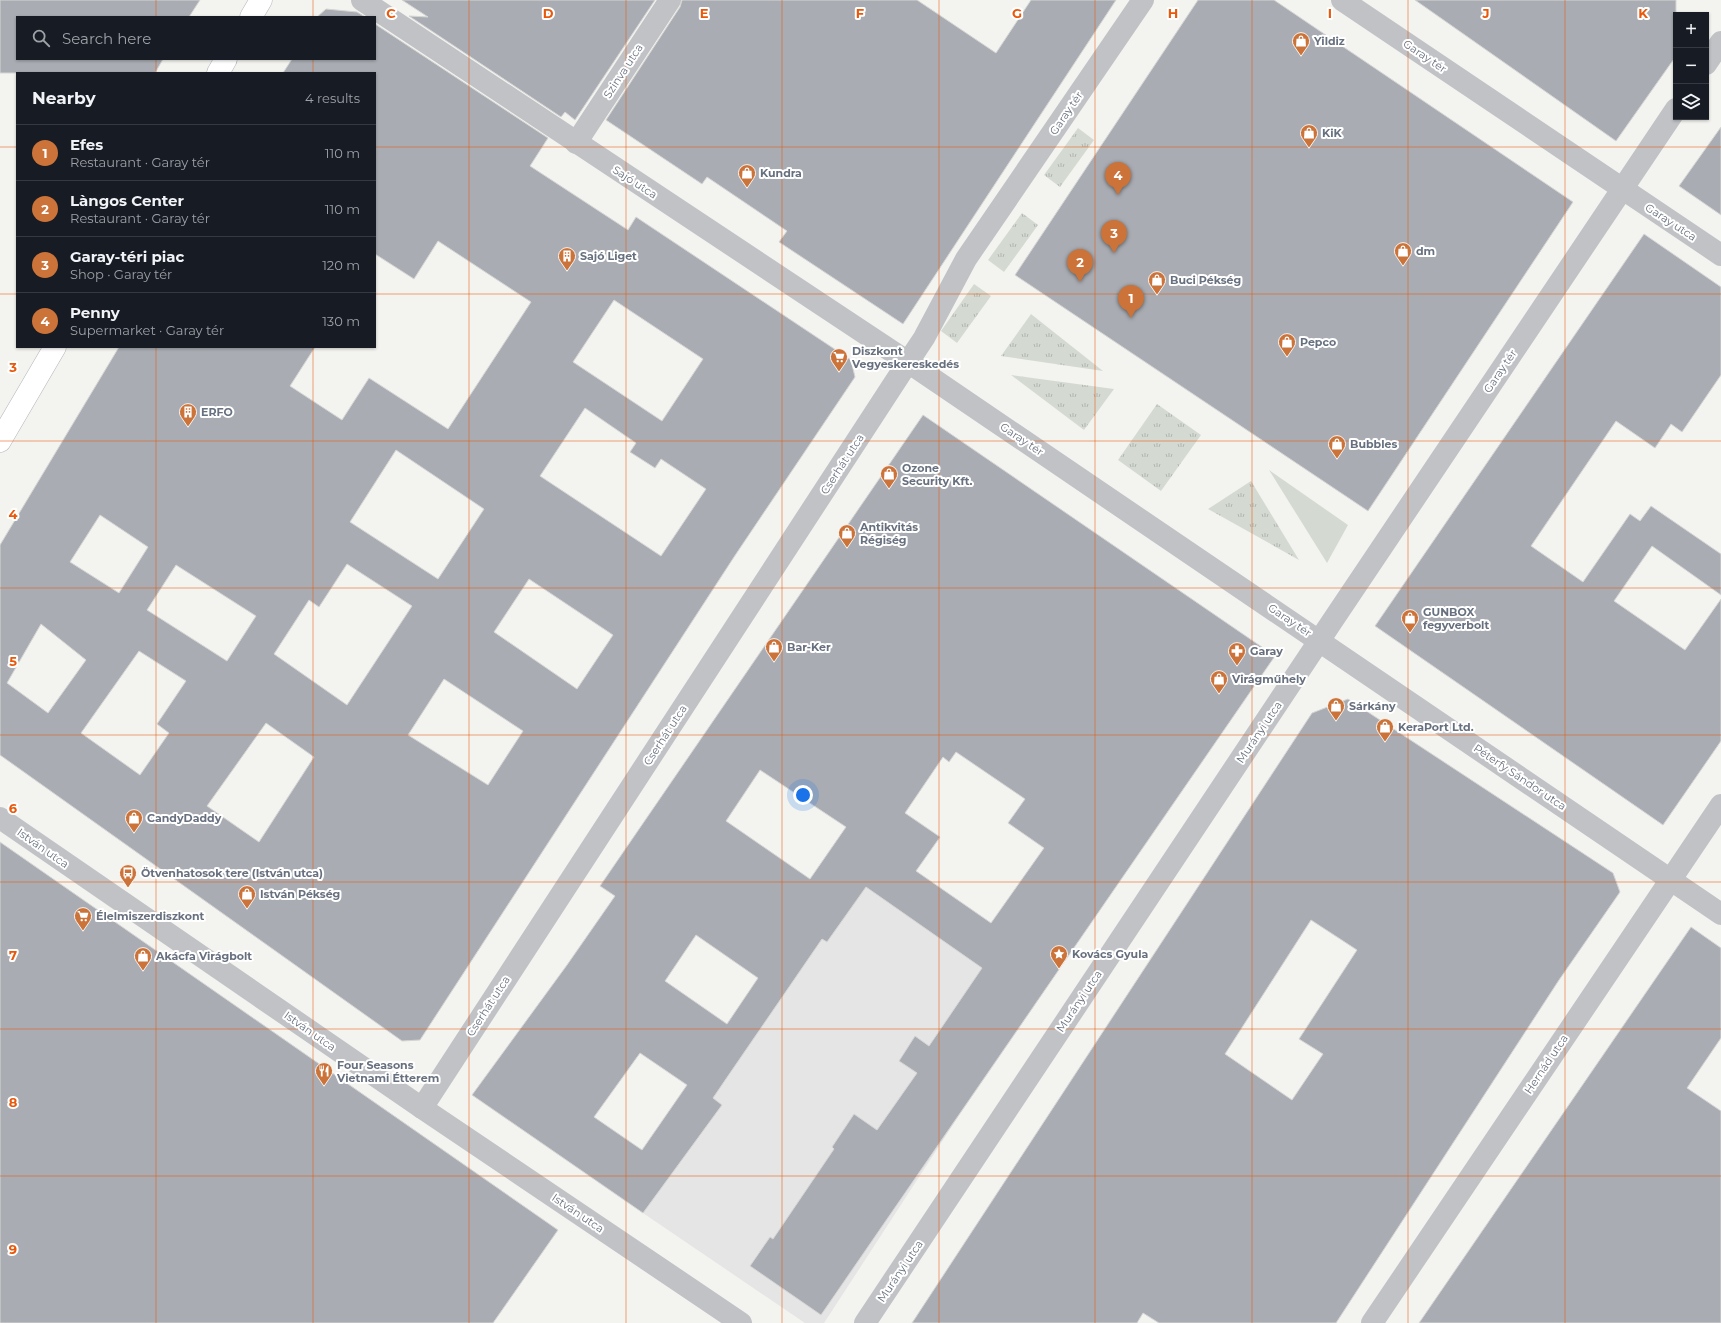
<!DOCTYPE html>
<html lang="en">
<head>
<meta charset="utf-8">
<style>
  :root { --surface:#171b24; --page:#20242c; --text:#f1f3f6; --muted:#9ea1a6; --line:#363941; --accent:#cb7339 }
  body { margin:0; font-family:Montserrat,sans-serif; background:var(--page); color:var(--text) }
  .controls { position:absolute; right:12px; top:12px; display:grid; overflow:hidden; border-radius:0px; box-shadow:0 1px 3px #0004 }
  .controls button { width:36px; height:36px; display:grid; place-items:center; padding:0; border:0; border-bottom:1px solid var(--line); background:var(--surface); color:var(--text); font:20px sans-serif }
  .you { position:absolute; left:803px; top:795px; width:14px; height:14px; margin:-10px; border:3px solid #fff; border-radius:50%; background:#1a73e8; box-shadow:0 0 0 6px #1a73e833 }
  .badge { display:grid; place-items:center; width:26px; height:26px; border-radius:50%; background:var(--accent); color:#fff; font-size:13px; font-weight:700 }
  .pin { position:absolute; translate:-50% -33px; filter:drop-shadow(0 1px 2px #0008) }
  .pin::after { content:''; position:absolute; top:21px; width:14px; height:12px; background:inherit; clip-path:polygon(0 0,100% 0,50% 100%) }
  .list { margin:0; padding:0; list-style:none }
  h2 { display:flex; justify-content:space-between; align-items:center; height:52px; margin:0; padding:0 16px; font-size:17px }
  h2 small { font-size:13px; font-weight:400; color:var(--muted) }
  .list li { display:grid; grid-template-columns:26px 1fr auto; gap:12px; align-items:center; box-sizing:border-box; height:56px; padding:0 16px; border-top:1px solid var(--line) }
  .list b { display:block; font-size:15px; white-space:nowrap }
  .list p { margin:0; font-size:13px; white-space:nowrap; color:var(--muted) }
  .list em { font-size:13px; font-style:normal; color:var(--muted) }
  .icon { flex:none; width:22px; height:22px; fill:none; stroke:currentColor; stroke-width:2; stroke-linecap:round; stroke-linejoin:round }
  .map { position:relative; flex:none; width:1721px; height:1323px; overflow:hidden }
  .search { position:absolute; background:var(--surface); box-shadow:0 1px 3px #0004; left:16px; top:16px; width:360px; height:44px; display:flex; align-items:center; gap:10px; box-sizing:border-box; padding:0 14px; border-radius:0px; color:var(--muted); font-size:15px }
  .panel { position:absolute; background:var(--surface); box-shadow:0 1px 3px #0004; left:16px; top:72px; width:360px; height:276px; border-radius:0px }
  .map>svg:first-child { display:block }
  .built { fill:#e4e5e4 }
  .grass { fill:url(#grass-tufts) }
  .park { fill:#d4dad2 }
  .building { fill:#a9adb3; stroke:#d5d5d3; fill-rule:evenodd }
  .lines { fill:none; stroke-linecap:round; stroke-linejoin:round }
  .secondary-casing { stroke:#b2b5ba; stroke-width:23 }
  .street { stroke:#c0c2c5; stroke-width:22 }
  .secondary { stroke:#fff; stroke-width:22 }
  .grid { fill:none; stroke:#e8590c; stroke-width:1; stroke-opacity:0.55 }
  .labels { text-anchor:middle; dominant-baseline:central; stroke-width:4; stroke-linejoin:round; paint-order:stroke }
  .poi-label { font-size:11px; font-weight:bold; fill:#67707e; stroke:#fff; text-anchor:start }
  .street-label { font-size:11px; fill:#67707e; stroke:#fff }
  .grid-label { font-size:13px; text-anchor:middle; font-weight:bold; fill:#e8590c; stroke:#fff; stroke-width:4; stroke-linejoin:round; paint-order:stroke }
</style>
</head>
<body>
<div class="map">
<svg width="1721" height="1323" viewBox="0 0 1721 1323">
  <defs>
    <pattern id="grass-tufts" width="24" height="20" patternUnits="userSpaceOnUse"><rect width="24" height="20" fill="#d4dad2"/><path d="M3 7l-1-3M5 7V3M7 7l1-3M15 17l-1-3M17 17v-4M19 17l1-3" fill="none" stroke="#b0b5b0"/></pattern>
  </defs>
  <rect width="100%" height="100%" fill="#f3f4f0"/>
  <!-- built -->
  <polygon class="built" points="878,869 874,893 1035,1005 958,1117 824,1323 805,1323 643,1213 721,1105 713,1098 728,1076 822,939 827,942"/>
  <!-- grass -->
  <g class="grass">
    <polygon points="1078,128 1094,140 1060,187 1044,175"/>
    <polygon points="1022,213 1038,225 1004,272 988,260"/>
    <polygon points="974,284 991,296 957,343 941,331"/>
    <polygon points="1031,314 1103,371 1001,356"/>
    <polygon points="1011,375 1114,389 1084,430"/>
    <polygon points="1157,404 1201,435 1161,491 1118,460"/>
    <polygon points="1251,481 1299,560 1208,509"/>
  </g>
  <!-- park -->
  <polygon class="park" points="1269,470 1348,525 1327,563"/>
  <!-- building -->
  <g class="building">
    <polygon points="0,0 200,0 189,17 17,17 17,59 163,59 155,73 0,73"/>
    <polygon points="402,0 655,0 575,120 565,112 561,117 409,16 428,17"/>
    <polygon points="682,0 917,0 996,53 1031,0 1116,0 903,324 779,242 787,231 707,177 702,184 606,120 680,7"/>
    <polygon points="1198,0 1274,0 1573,202 1368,511 1015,275"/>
    <polygon points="1415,0 1676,0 1676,56 1616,141"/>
    <polygon points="326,9 357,12 365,17 317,17"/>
    <path d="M375,24L548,138L530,166L628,230L636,217L851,360L855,377L734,557L420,1040L402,1041L0,755V545L119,347H315L290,386L342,420L369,378L448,429L531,302L438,241L414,279L375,254V73H283L292,59H375ZM614,300L703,359L662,421L573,362ZM585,408L636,443L630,452L655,468L661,459L706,489L661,556L540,476ZM396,450L484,509L438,579L350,522ZM100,515L148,547L119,593L70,562ZM347,564L412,606L347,705L274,654L309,600L319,607ZM176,565L256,616L227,661L147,610ZM529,579L613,635L577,689L494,632ZM41,624L86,660L48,713L7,683ZM139,651L186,681L157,724L169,733L140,775L81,733ZM444,679L523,731L488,785L408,735ZM266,723L314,757L259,842L207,806Z"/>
    <polygon points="1721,127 1721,215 1679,186"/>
    <polygon points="1644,234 1721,287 1721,375 1682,432 1671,424 1655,448 1616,421 1531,546 1583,582 1630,514 1640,521 1651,506 1721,554 1721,595 1652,546 1614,601 1685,650 1721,599 1721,741 1663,825 1375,626"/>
    <path d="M923,415L1275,656L821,1315L750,1266L770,1237L773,1239L834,1149L832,1147L854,1114L877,1130L917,1073L899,1061L915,1036L929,1046L982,968L866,887L827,942L822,939L728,1076L713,1098L722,1105L643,1213L472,1095L567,965L615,896L600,886ZM956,752L1025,799L1008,823L1044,848L991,923L916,871L940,837L905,813L943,757L949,762ZM760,770L846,827L810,879L726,821ZM696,935L758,978L727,1024L665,981ZM640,1053L687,1085L642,1150L594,1117Z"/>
    <path d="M1348,699L1613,873L1620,892L1559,980L1336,1323H1159L1143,1313L1137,1323H912L1312,713ZM1311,920L1357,950L1299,1039L1323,1054L1292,1100L1225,1054Z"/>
    <polygon points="0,842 558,1230 493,1323 0,1323"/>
    <polygon points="1691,927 1721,948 1721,1038 1687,1088 1721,1111 1721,1323 1419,1323"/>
  </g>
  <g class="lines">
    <!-- secondary casing -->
    <g class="secondary-casing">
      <g id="secondary">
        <polyline points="251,17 261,0"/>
        <polyline points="218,73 226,59"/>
        <polyline points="0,441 55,347"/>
      </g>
    </g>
    <!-- street -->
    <g class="street">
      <polyline points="362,0 908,362 1721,914"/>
      <polyline points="1342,0 1721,255"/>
      <polyline points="1706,64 1721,42"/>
      <polyline points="576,143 670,0"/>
      <polyline points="0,818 422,1108 741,1323"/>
      <polyline points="422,1108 908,362 924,338 966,259 1143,0"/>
      <polyline points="865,1323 1331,623 1676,109"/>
      <polyline points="1372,1323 1721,805"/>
    </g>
    <!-- secondary -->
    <use href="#secondary" class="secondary"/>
  </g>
  <!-- grid -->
  <path class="grid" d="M156,0V17M313,0V17M469,0V1323M626,0V1323M782,0V1323M939,0V1323M1095,0V1323M1252,0V1323M1408,0V1323M1565,0V1323M156,59V73M313,59V73M0,147H17M375,147H1721M0,294H17M375,294H1721M156,347V1323M313,347V1323M0,441H1721M0,588H1721M0,735H1721M0,882H1721M0,1029H1721M0,1176H1721"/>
  <!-- icons -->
  <defs>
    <g id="shop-pin" transform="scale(0.9)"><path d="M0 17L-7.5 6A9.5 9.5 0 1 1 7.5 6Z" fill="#cb7339" stroke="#fff"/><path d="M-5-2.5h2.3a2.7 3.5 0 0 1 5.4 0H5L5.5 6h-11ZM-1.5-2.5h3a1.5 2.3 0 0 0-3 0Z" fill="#fff"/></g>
    <g id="building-pin" transform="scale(0.9)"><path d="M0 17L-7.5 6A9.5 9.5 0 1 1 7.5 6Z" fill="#cb7339" stroke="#fff"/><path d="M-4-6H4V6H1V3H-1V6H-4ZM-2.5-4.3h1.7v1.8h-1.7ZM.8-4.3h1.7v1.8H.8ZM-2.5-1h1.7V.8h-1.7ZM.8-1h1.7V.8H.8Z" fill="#fff"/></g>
    <g id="supermarket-pin" transform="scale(0.9)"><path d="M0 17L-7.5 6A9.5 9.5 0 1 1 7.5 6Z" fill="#cb7339" stroke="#fff"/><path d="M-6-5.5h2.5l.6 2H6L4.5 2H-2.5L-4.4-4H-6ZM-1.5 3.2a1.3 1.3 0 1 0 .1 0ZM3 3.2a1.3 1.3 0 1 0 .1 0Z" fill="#fff"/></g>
    <g id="pharmacy-pin" transform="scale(0.9)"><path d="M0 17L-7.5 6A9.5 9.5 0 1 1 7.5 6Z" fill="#cb7339" stroke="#fff"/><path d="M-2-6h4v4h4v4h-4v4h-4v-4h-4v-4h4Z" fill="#fff"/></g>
    <g id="bus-pin" transform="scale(0.9)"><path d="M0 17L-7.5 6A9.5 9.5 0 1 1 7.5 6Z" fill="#cb7339" stroke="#fff"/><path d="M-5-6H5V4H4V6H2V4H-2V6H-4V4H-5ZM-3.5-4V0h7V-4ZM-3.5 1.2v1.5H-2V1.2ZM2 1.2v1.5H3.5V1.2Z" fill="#fff"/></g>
    <g id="sight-pin" transform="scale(0.9)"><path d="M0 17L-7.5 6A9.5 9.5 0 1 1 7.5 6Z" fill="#cb7339" stroke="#fff"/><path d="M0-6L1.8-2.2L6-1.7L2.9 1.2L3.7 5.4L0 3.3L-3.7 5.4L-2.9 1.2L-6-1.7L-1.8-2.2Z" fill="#fff"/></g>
    <g id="restaurant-pin" transform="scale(0.9)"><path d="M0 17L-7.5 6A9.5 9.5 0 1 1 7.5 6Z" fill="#cb7339" stroke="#fff"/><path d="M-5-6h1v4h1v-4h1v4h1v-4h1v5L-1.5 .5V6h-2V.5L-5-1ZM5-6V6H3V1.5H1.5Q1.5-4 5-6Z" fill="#fff"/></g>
  </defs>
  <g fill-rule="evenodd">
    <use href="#shop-pin" x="1301" y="41"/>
    <use href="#shop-pin" x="1309" y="133"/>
    <use href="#shop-pin" x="747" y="173"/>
    <use href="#shop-pin" x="1403" y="251"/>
    <use href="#building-pin" x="567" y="256"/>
    <use href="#shop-pin" x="1157" y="280"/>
    <use href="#shop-pin" x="1287" y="342"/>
    <use href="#supermarket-pin" x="839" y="357"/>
    <use href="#building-pin" x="188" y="412"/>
    <use href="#shop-pin" x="1337" y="444"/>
    <use href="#shop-pin" x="889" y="474"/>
    <use href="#shop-pin" x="847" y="533"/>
    <use href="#shop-pin" x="1410" y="618"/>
    <use href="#shop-pin" x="774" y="647"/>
    <use href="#pharmacy-pin" x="1237" y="651"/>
    <use href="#shop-pin" x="1219" y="679"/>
    <use href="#shop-pin" x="1336" y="706"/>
    <use href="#shop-pin" x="1385" y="727"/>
    <use href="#shop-pin" x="134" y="818"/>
    <use href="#bus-pin" x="128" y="873"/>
    <use href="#shop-pin" x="247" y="894"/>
    <use href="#supermarket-pin" x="83" y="916"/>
    <use href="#sight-pin" x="1059" y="954"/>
    <use href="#shop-pin" x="143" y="956"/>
    <use href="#restaurant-pin" x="324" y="1071"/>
  </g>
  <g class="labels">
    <!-- poi labels -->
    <g class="poi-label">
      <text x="1314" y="41">Yildiz</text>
      <text x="1322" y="133">KiK</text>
      <text x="760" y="173">Kundra</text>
      <text x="1416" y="251">dm</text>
      <text x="580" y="256">Sajó Liget</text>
      <text x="1170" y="280">Buci Pékség</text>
      <text x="1300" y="342">Pepco</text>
      <text x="852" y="351">Diszkont<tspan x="852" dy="13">Vegyeskereskedés</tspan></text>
      <text x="201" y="412">ERFO</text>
      <text x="1350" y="444">Bubbles</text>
      <text x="902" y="468">Ozone<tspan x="902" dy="13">Security Kft.</tspan></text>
      <text x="860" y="527">Antikvitás<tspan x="860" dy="13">Régiség</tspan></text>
      <text x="1423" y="612">GUNBOX<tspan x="1423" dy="13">fegyverbolt</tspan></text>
      <text x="787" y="647">Bar-Ker</text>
      <text x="1250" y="651">Garay</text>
      <text x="1232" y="679">Virágműhely</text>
      <text x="1349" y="706">Sárkány</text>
      <text x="1398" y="727">KeraPort Ltd.</text>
      <text x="147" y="818">CandyDaddy</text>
      <text x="141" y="873">Ötvenhatosok tere (István utca)</text>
      <text x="260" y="894">István Pékség</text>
      <text x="96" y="916">Élelmiszerdiszkont</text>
      <text x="1072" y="954">Kovács Gyula</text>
      <text x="156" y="956">Akácfa Virágbolt</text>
      <text x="337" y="1065">Four Seasons<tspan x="337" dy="13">Vietnami Étterem</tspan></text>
    </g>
    <!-- street labels -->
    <g class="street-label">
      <text transform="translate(1425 56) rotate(34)">Garay tér</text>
      <text transform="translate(623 71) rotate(-57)">Szinva utca</text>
      <text transform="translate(1066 113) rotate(-56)">Garay tér</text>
      <text transform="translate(635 182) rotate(33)">Sajó utca</text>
      <text transform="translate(1671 222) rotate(33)">Garay utca</text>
      <text transform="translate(1500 371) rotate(-56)">Garay tér</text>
      <text transform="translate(1022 439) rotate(34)">Garay tér</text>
      <text transform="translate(842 464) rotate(-57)">Cserhát utca</text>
      <text transform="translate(1290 620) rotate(34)">Garay tér</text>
      <text transform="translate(1259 732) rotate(-56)">Murányi utca</text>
      <text transform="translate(665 735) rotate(-57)">Cserhát utca</text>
      <text transform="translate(1520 777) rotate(34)">Péterfy Sándor utca</text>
      <text transform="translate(43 848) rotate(35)">István utca</text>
      <text transform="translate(1079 1001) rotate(-56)">Murányi utca</text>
      <text transform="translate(488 1006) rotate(-57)">Cserhát utca</text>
      <text transform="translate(310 1031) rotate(35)">István utca</text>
      <text transform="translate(1546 1064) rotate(-56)">Hernád utca</text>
      <text transform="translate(578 1213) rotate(34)">István utca</text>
      <text transform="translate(900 1271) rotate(-56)">Murányi utca</text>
    </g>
  </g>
  <g class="grid-label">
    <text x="391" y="18">C</text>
    <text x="548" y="18">D</text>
    <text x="704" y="18">E</text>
    <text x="860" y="18">F</text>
    <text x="1017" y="18">G</text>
    <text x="1173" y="18">H</text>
    <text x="1330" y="18">I</text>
    <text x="1486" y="18">J</text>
    <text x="1643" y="18">K</text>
    <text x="13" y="372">3</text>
    <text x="13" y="519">4</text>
    <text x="13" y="666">5</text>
    <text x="13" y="813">6</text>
    <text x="13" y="960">7</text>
    <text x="13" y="1107">8</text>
    <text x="13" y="1254">9</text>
  </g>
</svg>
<div class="controls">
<button>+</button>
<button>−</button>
<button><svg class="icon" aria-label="layers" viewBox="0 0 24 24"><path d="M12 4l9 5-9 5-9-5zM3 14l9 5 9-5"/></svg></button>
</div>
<div class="you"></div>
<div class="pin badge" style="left:1131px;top:318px">1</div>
<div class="pin badge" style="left:1080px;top:282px">2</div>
<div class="pin badge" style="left:1114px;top:253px">3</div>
<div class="pin badge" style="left:1118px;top:195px">4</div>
<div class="search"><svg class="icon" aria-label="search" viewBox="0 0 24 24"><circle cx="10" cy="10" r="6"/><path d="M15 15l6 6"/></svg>Search here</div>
<section class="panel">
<h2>Nearby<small>4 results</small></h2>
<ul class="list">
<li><span class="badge">1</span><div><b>Efes</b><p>Restaurant · Garay tér</p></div><em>110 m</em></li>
<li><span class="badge">2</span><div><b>Làngos Center</b><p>Restaurant · Garay tér</p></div><em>110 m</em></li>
<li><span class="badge">3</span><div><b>Garay-téri piac</b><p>Shop · Garay tér</p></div><em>120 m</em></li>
<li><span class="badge">4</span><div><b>Penny</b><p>Supermarket · Garay tér</p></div><em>130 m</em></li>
</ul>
</section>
</div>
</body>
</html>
